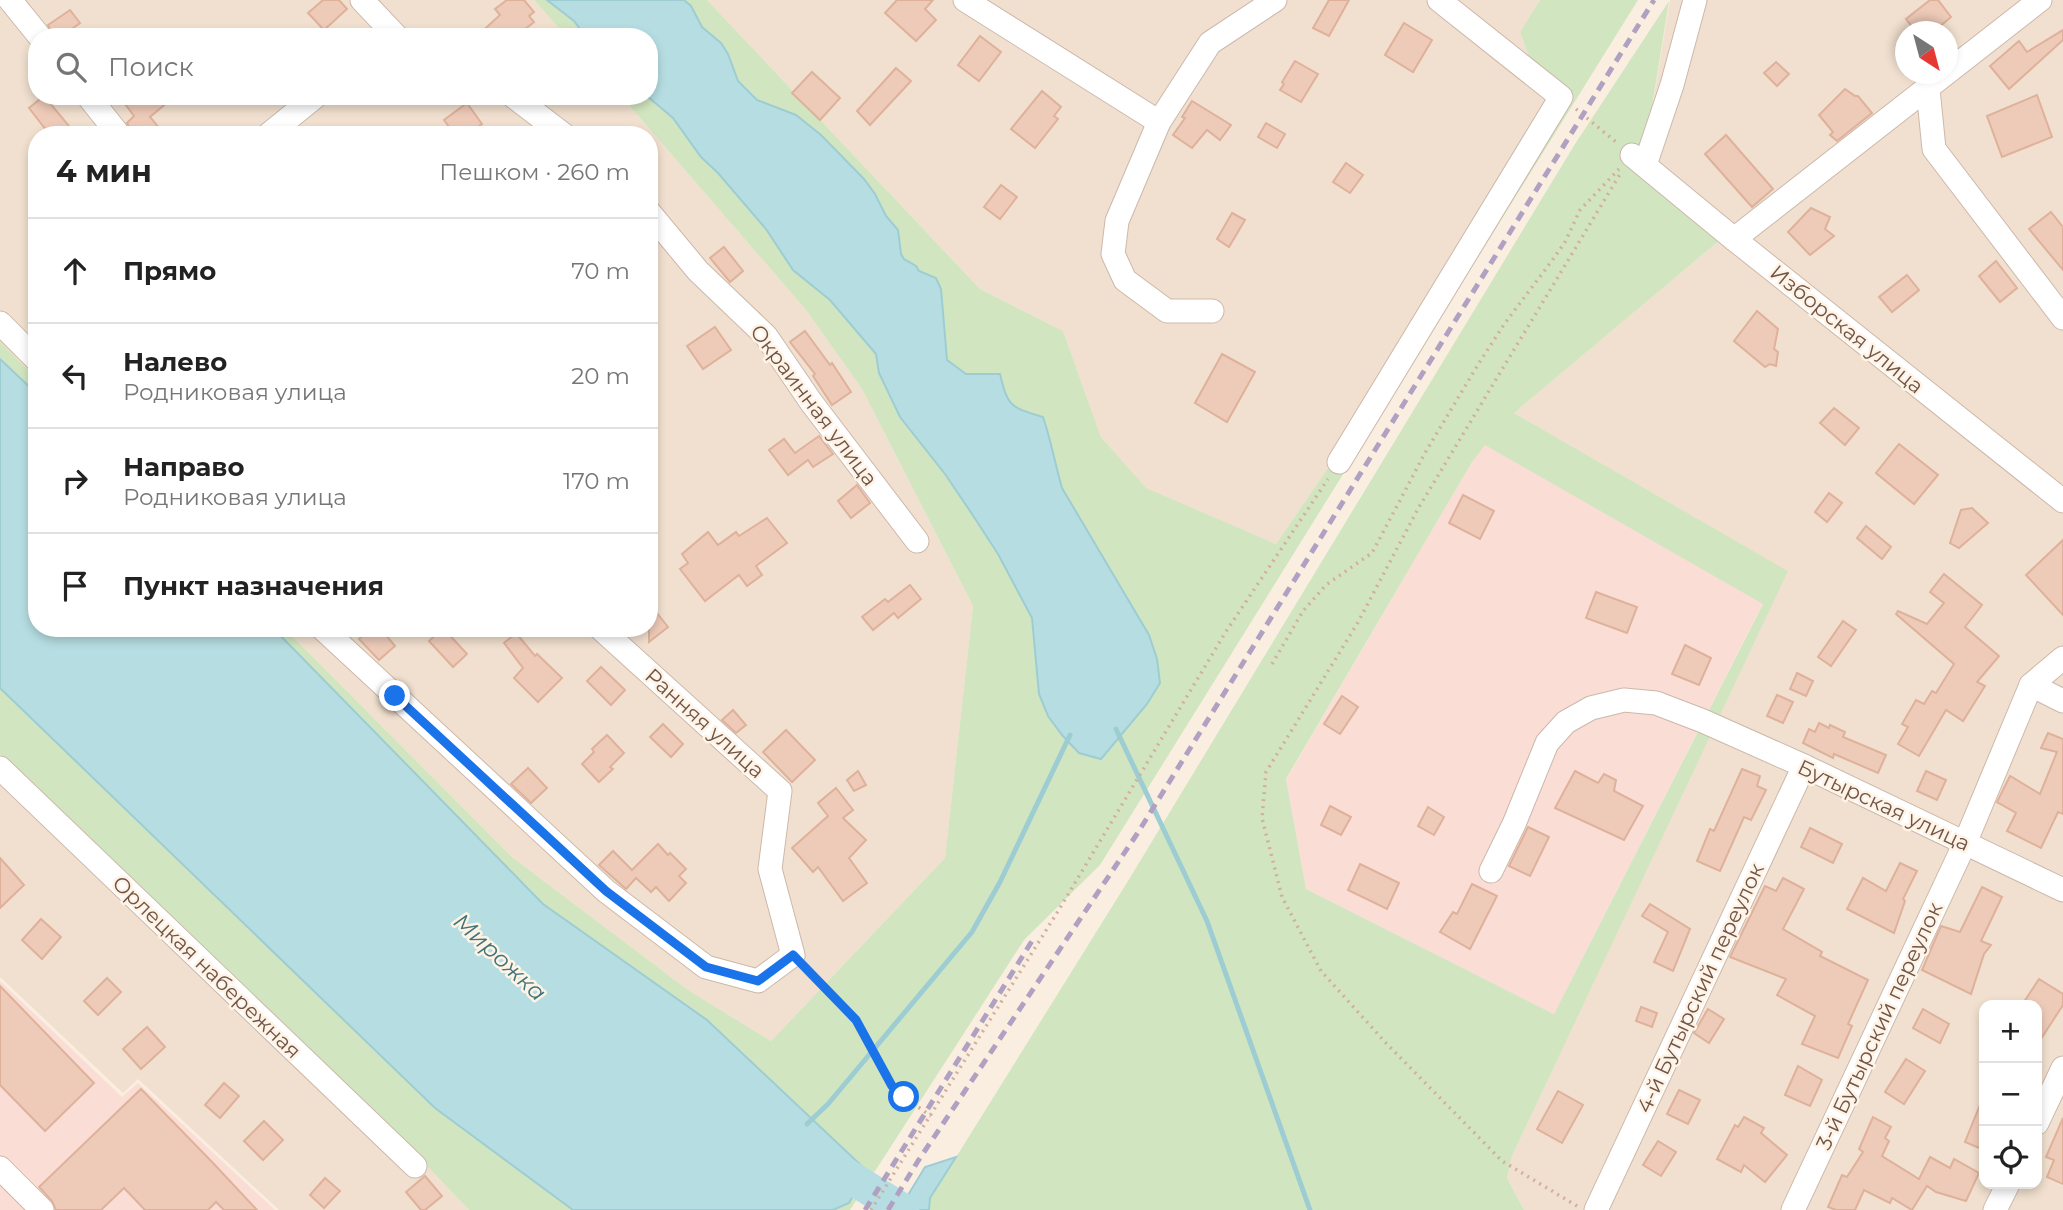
<!DOCTYPE html>
<html lang="ru">
<head>
<meta charset="utf-8">
<style>
  :root { --surface:#fff; --page:#f6f6f6; --text:#222; --muted:#767676; --line:#e0e0e0 }
  body { margin:0; font-family:Montserrat,sans-serif; background:var(--page); color:var(--text) }
  .controls { position:absolute; right:21px; bottom:21px; display:grid; overflow:hidden; border-radius:14px; box-shadow:0 4px 10px #0003 }
  .controls button { width:63px; height:63px; display:grid; place-items:center; padding:0; border:0; border-bottom:2px solid var(--line); background:var(--surface); color:var(--text); font:35px sans-serif }
  .compass { position:absolute; left:1895px; top:21px; width:63px; height:63px; border-radius:50%; background:var(--surface); box-shadow:0 4px 10px #0003; rotate:144deg }
  .stop { position:absolute; width:21px; height:21px; margin:-16px; border:5px solid #1a73e8; border-radius:50%; background:#fff }
  .stop.end { background:#1a73e8; border-color:#fff; box-shadow:0 2px 7px #0008 }
  .list { margin:0; padding:0; list-style:none }
  h2 { display:flex; justify-content:space-between; align-items:center; height:91px; margin:0; padding:0 28px; font-size:30px }
  h2 small { font-size:23px; font-weight:400; color:var(--muted) }
  .list li { display:grid; grid-template-columns:46px 1fr auto; gap:21px; align-items:center; box-sizing:border-box; height:105px; padding:0 28px; border-top:2px solid var(--line) }
  .list b { display:block; font-size:26px; white-space:nowrap }
  .list p { margin:0; font-size:23px; white-space:nowrap; color:var(--muted) }
  .list em { font-size:23px; font-style:normal; color:var(--muted) }
  .icon { flex:none; width:38px; height:38px; fill:none; stroke:currentColor; stroke-width:2; stroke-linecap:round; stroke-linejoin:round }
  .map { position:relative; flex:none; width:2063px; height:1210px; overflow:hidden }
  .search { position:absolute; background:var(--surface); box-shadow:0 4px 10px #0003; left:28px; top:28px; width:630px; height:77px; display:flex; align-items:center; gap:18px; box-sizing:border-box; padding:0 24px; border-radius:28px; color:var(--muted); font-size:26px }
  .panel { position:absolute; background:var(--surface); box-shadow:0 4px 10px #0003; left:28px; top:126px; width:630px; height:511px; border-radius:28px }
  .map>svg:first-child { display:block }
  .residential { fill:#f1e0cf; fill-rule:evenodd }
  .commercial { fill:#faddd4 }
  .green { fill:#d1e6c0; fill-rule:evenodd }
  .water { fill:#b6dee2; stroke:#9dcdd3; stroke-width:2 }
  .lines { fill:none; stroke-linecap:round; stroke-linejoin:round }
  .stream { stroke:#9dcdd3; stroke-width:5 }
  .river { stroke:#b6dee2; stroke-width:33 }
  .building { fill:#eecbb9; stroke:#dfb19b; stroke-width:2 }
  .minor-casing { stroke:#ccb8aa; stroke-width:25 }
  .path { stroke:#d2af9d; stroke-width:3.5; stroke-dasharray:2 5; stroke-linecap:butt }
  .minor { stroke:#fff; stroke-width:23 }
  .rail { stroke:#b0a0c1; stroke-width:5; stroke-dasharray:10 7; stroke-linecap:butt }
  .route { stroke:#1a73e8; stroke-width:9 }
  .labels { text-anchor:middle; dominant-baseline:central; stroke-width:5; stroke-linejoin:round; paint-order:stroke }
  .street-label { font-size:21px; fill:#6f5449; stroke:#fef3e5 }
  .water-label { font-size:23px; font-style:italic; fill:#42747b; stroke:#fef3e5 }
</style>
</head>
<body>
<div class="map">
<svg width="2063" height="1210" viewBox="0 0 2063 1210">
  <rect width="100%" height="100%" fill="#faeee0"/>
  <!-- residential -->
  <g class="residential">
    <polygon points="0,0 534,0 567,37 37,37 37,96 621,96 806,310 862,389 973,606 945,858 771,1041 688,990 512,857 284,628 649,628 649,135 37,135 37,379 0,342"/>
    <polygon points="707,0 1540,0 1520,32 1547,106 1334,459 1276,544 1146,489 1101,437 1063,331 980,289"/>
    <path d="M1670,0H2063V487L1741,236L1645,150ZM1906,32H1948V74H1906Z"/>
    <path d="M1720,240L2063,514V1210H1524L1507,1178L1512,1156L1787,571L1514,413ZM1984,1005H2037V1184H1984Z"/>
    <polygon points="0,754 415,1174 426,1165 469,1210 279,1210 138,1079 123,1093 0,977"/>
  </g>
  <!-- commercial -->
  <g class="commercial">
    <polygon points="1483,443 1763,603 1554,1014 1306,889 1286,780"/>
    <polygon points="0,981 122,1097 138,1083 275,1210 0,1210"/>
  </g>
  <!-- green -->
  <g class="green">
    <polygon points="534,0 547,0 574,21 586,37 567,37"/>
    <path d="M684,0H707L980,289L1063,331L1101,437L1146,488L1276,544L1334,459L1547,106L1520,32L1540,0H1638L1100,865L1024,940L850,1210H833L849,1202L867,1170L707,1020L543,904L273,628H284L512,857L688,990L771,1041L945,858L973,606L862,389L806,310L621,96H647L673,118L701,157L718,173L766,229L793,270L830,300L876,354L879,373L998,554L1032,619L1035,644L1101,759L1115,739L1149,635L1062,488C1055,464 1051,440 1043,417C1011,407 1008,407 1000,374H966L947,360L941,289L936,278L919,271L915,266L904,259L901,254L898,230L886,216L875,194L864,179L821,135L796,115L757,100L738,81L728,54L721,43L702,27L691,6Z"/>
    <path d="M1669,1L1645,150L1720,240L1514,413L1788,571L1512,1156L1507,1178L1524,1210H929L930,1199L1128,881L1575,144ZM1485,445L1763,604L1554,1014L1306,889L1286,779L1472,462Z"/>
    <polygon points="0,342 37,379 37,394 0,359"/>
    <polygon points="0,688 435,1108 573,1210 469,1210 426,1165 416,1174 0,754"/>
  </g>
  <!-- water -->
  <g class="water">
    <path d="M547,0H684L691,6L702,27L721,43L728,54L738,81L757,100L796,115L821,135L864,179L875,194L886,216L898,230L901,254L904,259L916,266L919,271L936,278L941,289L947,360L966,374H1000C1008,407 1010,407 1043,417C1051,440 1055,464 1062,488L1149,635L1157,659L1160,683L1147,704L1101,759L1079,753L1062,735L1048,716L1039,694L1032,618L998,554L972,514L945,474L900,417L879,373L876,354L830,300L793,270L766,229L718,173L701,157L673,118L647,96H649V37H586L574,21Z"/>
    <polygon points="0,359 37,394 37,628 273,628 543,904 707,1020 867,1171 849,1203 833,1210 573,1210 435,1108 0,688"/>
    <polygon points="956,1157 930,1198 929,1210 899,1210 925,1167"/>
  </g>
  <g class="lines">
    <!-- stream -->
    <g class="stream">
      <polyline points="1116,729 1207,921 1310,1210"/>
      <polyline points="807,1124 828,1104 972,932 1000,882 1070,735"/>
    </g>
    <!-- river -->
    <polyline class="river" points="821,1159 903,1210"/>
  </g>
  <!-- building -->
  <g class="building">
    <polygon points="323,0 339,0 347,9 324,30 308,13"/>
    <polygon points="507,0 524,0 534,12 529,16 534,22 515,37 476,37 500,15 495,9"/>
    <polygon points="897,0 933,0 925,9 936,20 916,41 885,13"/>
    <polygon points="1329,0 1349,0 1329,36 1313,28"/>
    <polygon points="1930,0 1938,0 1951,17 1933,32 1916,32 1906,19"/>
    <polygon points="70,10 80,23 61,37 54,37 48,25"/>
    <polygon points="1404,23 1432,40 1413,72 1385,55"/>
    <polygon points="2063,30 2063,40 2009,89 1990,66 2019,41 2027,52"/>
    <polygon points="980,36 1001,52 979,81 958,65"/>
    <polygon points="1295,61 1318,74 1301,102 1280,90 1284,84 1282,82"/>
    <polygon points="1776,62 1789,74 1777,86 1764,73"/>
    <polygon points="896,68 911,81 870,125 857,111"/>
    <polygon points="812,72 840,98 820,120 792,93"/>
    <polygon points="1845,89 1855,96 1858,96 1872,113 1837,141 1830,135 1833,132 1819,115"/>
    <polygon points="1042,91 1061,107 1054,116 1058,119 1035,148 1011,129"/>
    <polygon points="2037,95 2052,137 2002,157 1987,116"/>
    <polygon points="44,96 69,126 57,135 50,135 29,108"/>
    <polygon points="119,96 175,96 150,117 165,135 133,135 127,123 134,116"/>
    <polygon points="1192,101 1231,125 1220,140 1207,130 1192,148 1173,135 1185,118 1182,117"/>
    <polygon points="467,103 482,124 478,127 484,135 455,135 444,120"/>
    <polygon points="1266,123 1285,134 1277,148 1258,137"/>
    <polygon points="1726,135 1773,189 1752,207 1705,154"/>
    <polygon points="1346,163 1363,175 1350,193 1333,182"/>
    <polygon points="1001,185 1017,197 1000,219 984,207"/>
    <polygon points="1811,208 1830,217 1825,229 1834,236 1810,255 1788,232"/>
    <polygon points="2051,212 2063,227 2063,270 2029,229"/>
    <polygon points="1232,213 1245,220 1229,247 1217,239"/>
    <polygon points="724,247 743,271 730,282 710,258"/>
    <polygon points="1996,261 2017,288 2000,302 1979,276"/>
    <polygon points="1907,275 1919,290 1892,312 1879,297"/>
    <polygon points="1757,311 1778,329 1774,349 1778,352 1776,366 1770,364 1765,367 1734,341"/>
    <polygon points="715,327 731,350 703,369 687,346"/>
    <polygon points="805,331 830,365 832,363 851,392 832,405 813,376 815,374 790,342"/>
    <polygon points="1222,354 1255,372 1227,422 1195,403"/>
    <polygon points="1834,408 1859,428 1845,445 1820,423"/>
    <polygon points="819,436 833,454 813,467 808,460 788,475 769,450 784,439 795,453"/>
    <polygon points="1899,444 1938,475 1914,504 1876,473"/>
    <polygon points="857,485 870,503 851,518 838,501"/>
    <polygon points="1829,493 1842,503 1827,522 1815,512"/>
    <polygon points="1463,495 1494,511 1480,539 1449,523"/>
    <polygon points="1972,508 1988,523 1959,548 1950,543 1961,510"/>
    <polygon points="767,518 787,543 756,566 762,575 747,586 739,575 705,601 680,569 688,563 682,554 708,532 718,545 736,532 739,536"/>
    <polygon points="1866,526 1891,547 1882,559 1857,538"/>
    <polygon points="2063,540 2063,615 2026,575"/>
    <polygon points="1944,574 1982,605 1965,627 1999,656 1977,682 1985,686 1963,721 1946,710 1919,756 1898,744 1908,727 1902,724 1916,700 1924,704 1932,691 1936,693 1954,664 1896,614 1898,611 1927,624 1944,603 1930,592"/>
    <polygon points="910,585 921,599 898,618 894,613 873,630 862,617 885,599 888,602"/>
    <polygon points="1596,592 1637,607 1627,633 1586,618"/>
    <polygon points="649,603 668,627 649,642"/>
    <polygon points="1843,621 1856,630 1831,666 1818,657"/>
    <polygon points="371,628 380,628 395,646 379,660 359,639"/>
    <polygon points="443,628 467,654 453,667 429,641"/>
    <polygon points="516,633 535,656 537,654 562,678 538,702 514,678 523,668 504,643"/>
    <polygon points="1685,645 1711,658 1699,685 1672,674"/>
    <polygon points="601,667 625,690 611,705 587,681"/>
    <polygon points="1797,673 1813,681 1806,696 1790,689"/>
    <polygon points="1777,695 1793,702 1783,723 1767,716"/>
    <polygon points="1342,696 1358,707 1340,734 1324,724"/>
    <polygon points="733,710 746,725 736,733 722,720"/>
    <polygon points="1819,723 1829,728 1830,725 1845,732 1843,737 1886,755 1878,773 1834,754 1833,758 1803,743 1809,729 1815,732"/>
    <polygon points="663,724 683,744 671,757 650,737"/>
    <polygon points="786,730 815,760 792,782 763,752"/>
    <polygon points="2048,733 2063,739 2063,814 2058,812 2041,848 2007,831 2016,813 1997,802 2010,776 2040,794 2057,752 2041,748"/>
    <polygon points="607,735 624,753 610,767 613,769 599,782 582,764 594,752 592,749"/>
    <polygon points="528,768 547,788 531,803 511,784"/>
    <polygon points="1742,769 1760,776 1757,786 1766,790 1751,820 1744,817 1720,871 1697,861 1710,829 1714,831"/>
    <polygon points="858,771 866,785 854,791 847,780"/>
    <polygon points="1575,771 1598,783 1604,774 1616,780 1614,791 1643,806 1624,840 1555,808"/>
    <polygon points="1926,771 1946,780 1937,800 1917,791"/>
    <polygon points="836,788 853,810 843,818 866,840 849,858 867,883 843,901 818,867 813,872 792,848 828,816 818,803"/>
    <polygon points="1330,806 1351,817 1341,835 1321,825"/>
    <polygon points="1428,807 1444,817 1434,835 1418,826"/>
    <polygon points="1528,827 1549,837 1530,876 1509,866"/>
    <polygon points="1810,828 1842,844 1833,863 1801,847"/>
    <polygon points="658,844 668,855 670,853 686,869 679,876 686,883 669,901 656,887 651,892 636,878 626,889 599,865 613,851 632,870"/>
    <polygon points="0,858 24,885 0,908"/>
    <polygon points="1900,863 1917,871 1903,899 1905,901 1894,933 1847,909 1863,878 1886,891"/>
    <polygon points="1360,864 1399,883 1387,909 1348,890"/>
    <polygon points="1783,878 1804,889 1783,929 1822,952 1820,956 1868,980 1848,1024 1852,1026 1838,1058 1802,1044 1815,1016 1777,995 1786,979 1730,957 1765,886 1776,891"/>
    <polygon points="1472,884 1497,896 1470,949 1440,932 1453,912 1457,914"/>
    <polygon points="1982,887 2002,897 1981,941 1991,945 1984,954 1971,994 1922,970 1941,926 1960,932"/>
    <polygon points="1650,904 1690,929 1673,971 1654,962 1668,932 1642,916"/>
    <polygon points="41,919 61,937 42,959 22,940"/>
    <polygon points="107,978 121,992 98,1015 84,1001"/>
    <polygon points="2039,979 2063,994 2063,1005 2037,1045 2037,1005 2022,1005"/>
    <polygon points="0,986 94,1083 45,1131 0,1085"/>
    <polygon points="1641,1007 1657,1013 1652,1027 1636,1021"/>
    <polygon points="1708,1009 1724,1019 1709,1043 1694,1033"/>
    <polygon points="1923,1009 1949,1024 1940,1043 1913,1028"/>
    <polygon points="147,1027 165,1047 141,1069 123,1049"/>
    <polygon points="1906,1059 1925,1071 1904,1104 1885,1092"/>
    <polygon points="1798,1066 1822,1080 1810,1106 1785,1095"/>
    <polygon points="224,1083 239,1096 220,1118 205,1105"/>
    <polygon points="141,1089 213,1163 257,1210 224,1210 216,1202 208,1210 145,1210 124,1188 101,1210 56,1210 52,1201 39,1187"/>
    <polygon points="1679,1090 1700,1100 1688,1124 1667,1114"/>
    <polygon points="1558,1091 1583,1105 1562,1143 1537,1129"/>
    <polygon points="1984,1095 1984,1150 1965,1142"/>
    <polygon points="1744,1117 1764,1128 1761,1133 1787,1155 1765,1182 1744,1165 1741,1172 1717,1159 1735,1125 1738,1127"/>
    <polygon points="1873,1117 1891,1127 1885,1138 1889,1141 1882,1156 1919,1179 1930,1157 1950,1168 1954,1159 1979,1173 1966,1201 1936,1192 1927,1186 1912,1210 1892,1198 1890,1203 1864,1190 1855,1210 1836,1210 1828,1207 1842,1175 1847,1177 1863,1152 1859,1149"/>
    <polygon points="2063,1118 2063,1184 2047,1177 2054,1160 2046,1157"/>
    <polygon points="264,1121 283,1140 263,1160 244,1141"/>
    <polygon points="1658,1141 1676,1152 1661,1176 1643,1165"/>
    <polygon points="425,1176 442,1196 425,1210 421,1210 406,1192"/>
    <polygon points="325,1178 340,1191 324,1208 310,1195"/>
  </g>
  <g class="lines">
    <!-- minor casing -->
    <g class="minor-casing">
      <g id="minor">
        <polyline points="10,0 40,37"/>
        <polyline points="362,0 397,37"/>
        <polyline points="965,0 1159,122"/>
        <polyline points="1928,89 1934,149 2063,318"/>
        <polyline points="88,96 119,135"/>
        <polyline points="513,96 564,135"/>
        <polyline points="268,135 316,96"/>
        <polyline points="1632,155 1734,239 2063,501"/>
        <polyline points="1645,165 1672,85 1695,0"/>
        <polyline points="649,212 698,271 766,336 811,402 917,541"/>
        <polyline points="1734,239 2040,0"/>
        <polyline points="1212,311 1167,311 1125,280 1113,254 1117,221 1159,122 1210,43 1275,0"/>
        <polyline points="0,323 37,360"/>
        <polyline points="1339,462 1561,97 1439,0"/>
        <polyline points="322,628 606,891 706,967 758,981 793,955 770,869 780,791 600,628"/>
        <polyline points="2031,685 2063,701"/>
        <polyline points="0,768 415,1166"/>
        <polyline points="1491,871 1514,824 1547,743 1566,722 1591,708 1624,700 1656,703 1703,721 1804,766 2063,890"/>
        <polyline points="2037,1123 2063,1068"/>
        <polyline points="0,1168 42,1210"/>
        <polyline points="1596,1210 1804,766"/>
        <polyline points="1793,1210 1965,843 2031,685 2063,658"/>
        <polyline points="1995,1210 2008,1184"/>
      </g>
    </g>
    <!-- path -->
    <g class="path">
      <polyline points="1576,109 1616,142"/>
      <polyline points="1272,664 1303,611 1326,585 1372,553 1425,453 1479,363 1505,323 1551,262 1565,242 1580,210 1619,169"/>
      <polyline points="805,968 856,1020 892,1085 904,1097 931,1116"/>
      <polyline points="1577,1206 1502,1161 1385,1042 1321,971 1282,897 1262,818 1266,772 1357,624 1419,507 1622,171"/>
      <polyline points="871,1210 1055,916 1225,633 1328,479"/>
    </g>
    <!-- minor -->
    <use href="#minor" class="minor"/>
    <!-- rail -->
    <g class="rail">
      <polyline points="865,1210 1032,941"/>
      <polyline points="888,1210 918,1161 1137,834 1654,0"/>
    </g>
  </g>
  <g class="lines">
    <!-- route -->
    <polyline class="route" points="395,696 606,891 706,967 758,981 793,955 856,1020 892,1086 904,1097"/>
  </g>
  <g class="labels">
    <!-- street labels -->
    <g class="street-label">
      <text transform="translate(1847 329) rotate(39)">Изборская улица</text>
      <text transform="translate(814 405) rotate(53)">Окраинная улица</text>
      <text transform="translate(705 723) rotate(42)">Ранняя улица</text>
      <text transform="translate(1884 805) rotate(25)">Бутырская улица</text>
      <text transform="translate(207 967) rotate(44)">Орлецкая набережная</text>
      <text transform="translate(1700 988) rotate(-65)">4-й Бутырский переулок</text>
      <text transform="translate(1879 1026) rotate(-65)">3-й Бутырский переулок</text>
    </g>
    <!-- water labels -->
    <g class="water-label">
      <text transform="translate(500 957) rotate(43)">Мирожка</text>
    </g>
  </g>
</svg>
<div class="controls">
<button>+</button>
<button>−</button>
<button><svg class="icon" aria-label="locate" viewBox="0 0 24 24"><circle cx="12" cy="12" r="6"/><path d="M12 2v4M12 18v4M2 12h4M18 12h4"/></svg></button>
</div>
<svg class="compass" viewBox="-18 -18 36 36"><path d="M0-13l5 13h-10z" fill="#e53935"/><path d="M0 13l5-13h-10z" fill="#767676"/></svg>
<div class="stop" style="left:904px;top:1097px"></div>
<div class="stop end" style="left:395px;top:696px"></div>
<div class="search"><svg class="icon" aria-label="search" viewBox="0 0 24 24"><circle cx="10" cy="10" r="6"/><path d="M15 15l6 6"/></svg>Поиск</div>
<section class="panel">
<h2>4 мин<small>Пешком · 260 m</small></h2>
<ul class="list">
<li><svg class="icon" aria-label="ahead" viewBox="0 0 24 24"><path d="M12 20V5M6 11l6-6 6 6"/></svg><div><b>Прямо</b></div><em>70 m</em></li>
<li><svg class="icon" aria-label="left" viewBox="0 0 24 24"><path d="M17 20v-9H6M10 6l-5 5 5 5"/></svg><div><b>Налево</b><p>Родниковая улица</p></div><em>20 m</em></li>
<li><svg class="icon" aria-label="right" viewBox="0 0 24 24"><path d="M7 20v-9h11M14 6l5 5-5 5"/></svg><div><b>Направо</b><p>Родниковая улица</p></div><em>170 m</em></li>
<li><svg class="icon" aria-label="arrive" viewBox="0 0 24 24"><path d="M6 21V4h12l-3 4 3 4H6"/></svg><div><b>Пункт назначения</b></div></li>
</ul>
</section>
</div>
</body>
</html>
